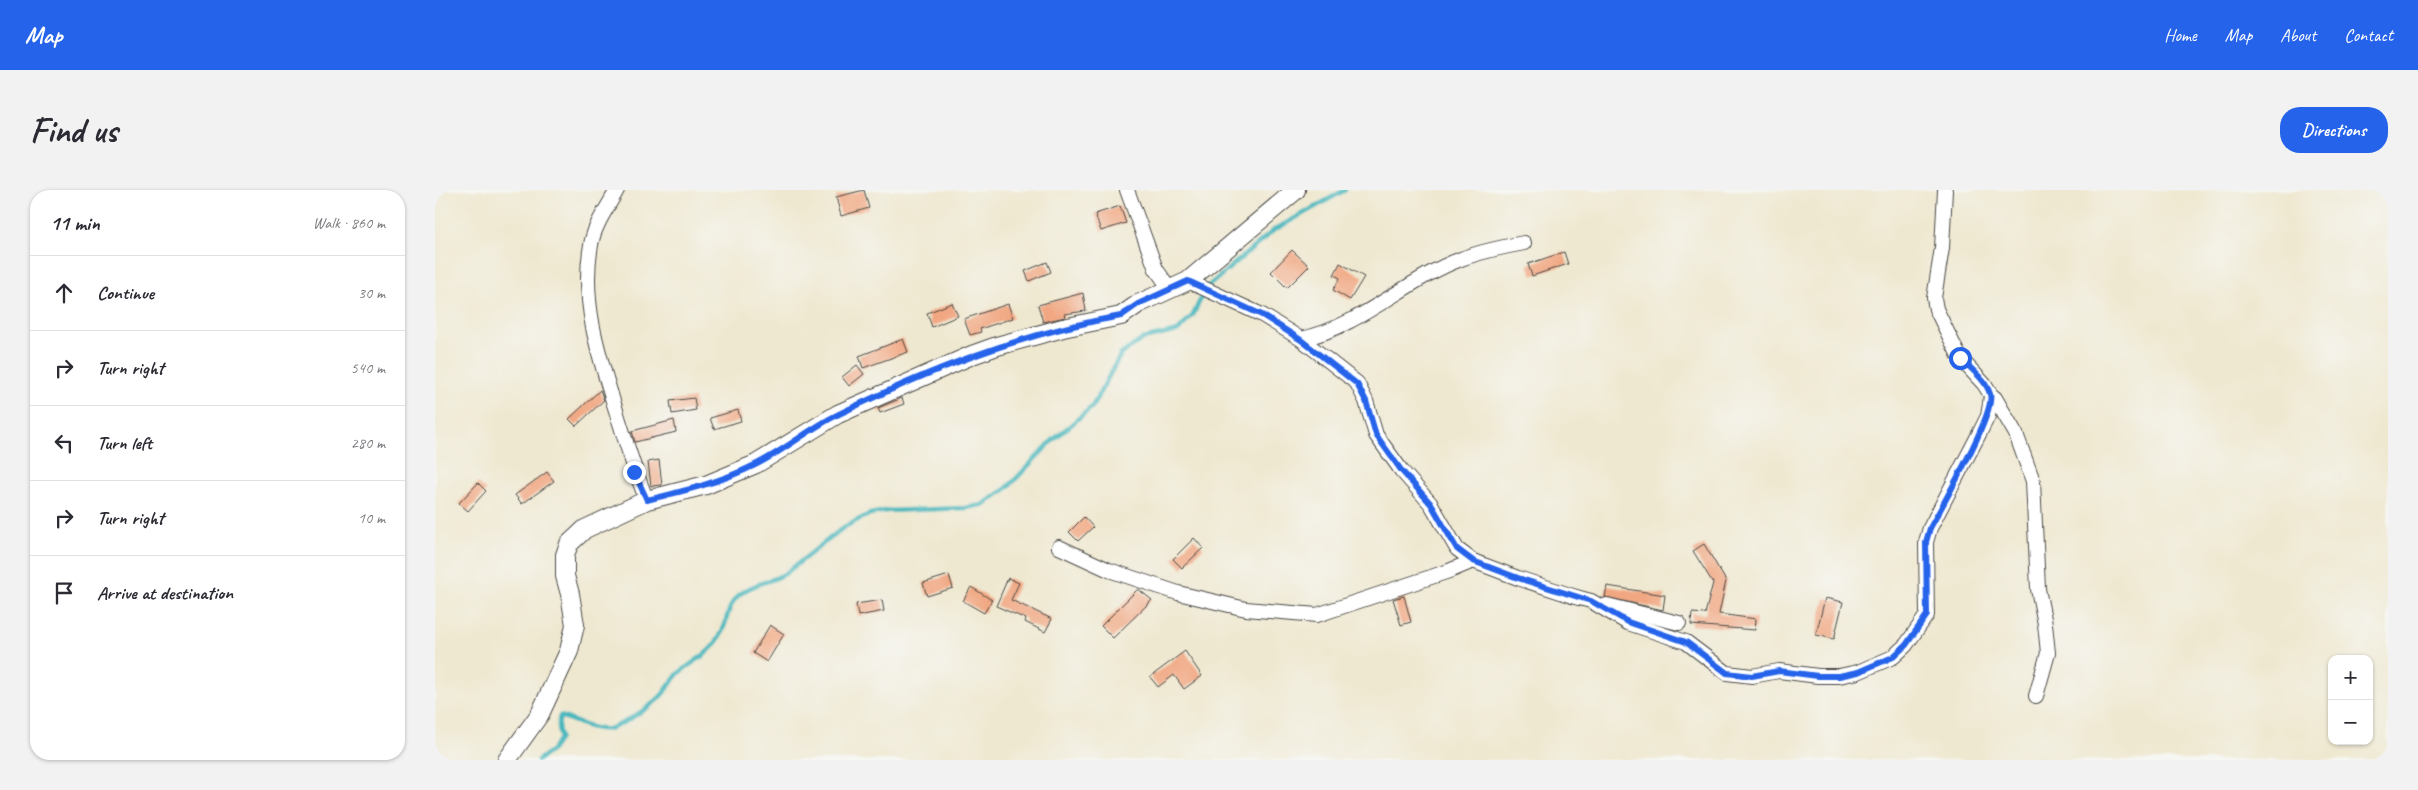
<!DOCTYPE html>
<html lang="en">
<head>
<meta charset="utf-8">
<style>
  :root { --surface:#fff; --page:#f2f2f3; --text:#2b2b33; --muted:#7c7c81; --line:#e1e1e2; --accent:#2563eb }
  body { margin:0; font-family:Caveat,sans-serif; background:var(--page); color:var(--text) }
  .controls { position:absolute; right:15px; bottom:15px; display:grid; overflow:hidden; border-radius:10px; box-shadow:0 1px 4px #0004 }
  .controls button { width:45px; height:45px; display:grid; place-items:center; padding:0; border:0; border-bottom:1px solid var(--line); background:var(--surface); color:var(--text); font:25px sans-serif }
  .stop { position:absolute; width:15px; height:15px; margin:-11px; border:4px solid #2563eb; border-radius:50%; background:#fff }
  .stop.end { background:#2563eb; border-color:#fff; box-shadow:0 1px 5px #0008 }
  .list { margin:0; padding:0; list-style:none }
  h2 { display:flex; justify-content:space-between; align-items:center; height:65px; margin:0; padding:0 20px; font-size:21px }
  h2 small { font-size:16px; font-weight:400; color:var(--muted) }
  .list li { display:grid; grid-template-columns:32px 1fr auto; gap:15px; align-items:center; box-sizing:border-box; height:75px; padding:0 20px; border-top:1px solid var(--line) }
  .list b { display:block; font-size:19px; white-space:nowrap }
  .list em { font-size:16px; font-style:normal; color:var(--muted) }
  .icon { flex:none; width:28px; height:28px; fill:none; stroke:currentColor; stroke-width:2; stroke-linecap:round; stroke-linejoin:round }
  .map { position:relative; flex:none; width:1953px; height:570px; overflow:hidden; border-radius:20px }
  header { display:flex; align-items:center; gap:30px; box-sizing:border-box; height:70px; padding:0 25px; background:var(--accent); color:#fff }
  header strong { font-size:24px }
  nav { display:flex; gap:28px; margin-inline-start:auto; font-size:18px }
  .intro { display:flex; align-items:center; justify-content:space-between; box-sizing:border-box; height:120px; padding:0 30px }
  h1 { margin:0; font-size:35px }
  .button { padding:12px 22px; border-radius:20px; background:var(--accent); color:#fff; font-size:18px; font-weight:700 }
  main { display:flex; gap:30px; padding:0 30px }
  aside { flex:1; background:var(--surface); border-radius:20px; box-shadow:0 1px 4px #0004 }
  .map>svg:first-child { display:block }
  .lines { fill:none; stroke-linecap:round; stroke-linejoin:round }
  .stream { stroke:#47b7be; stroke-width:4.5 }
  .building { fill:#f1a782 }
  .minor-casing { stroke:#484744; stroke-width:16 }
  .tertiary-casing { stroke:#484744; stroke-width:20 }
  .minor { stroke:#fff; stroke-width:14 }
  .tertiary { stroke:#fff; stroke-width:18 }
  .route { stroke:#2563eb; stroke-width:6 }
</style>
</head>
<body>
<header>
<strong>Map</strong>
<nav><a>Home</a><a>Map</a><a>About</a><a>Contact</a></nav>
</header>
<div class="intro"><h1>Find us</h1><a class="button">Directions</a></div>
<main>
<aside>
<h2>11 min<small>Walk · 860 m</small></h2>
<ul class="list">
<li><svg class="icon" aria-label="ahead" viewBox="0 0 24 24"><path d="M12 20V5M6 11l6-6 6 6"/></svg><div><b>Continue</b></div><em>30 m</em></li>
<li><svg class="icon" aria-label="right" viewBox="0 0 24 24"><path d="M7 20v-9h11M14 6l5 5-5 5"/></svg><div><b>Turn right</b></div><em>540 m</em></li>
<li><svg class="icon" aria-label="left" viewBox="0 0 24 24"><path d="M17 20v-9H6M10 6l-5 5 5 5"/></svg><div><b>Turn left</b></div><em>280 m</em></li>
<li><svg class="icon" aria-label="right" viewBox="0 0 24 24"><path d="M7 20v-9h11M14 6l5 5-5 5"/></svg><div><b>Turn right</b></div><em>10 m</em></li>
<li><svg class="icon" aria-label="arrive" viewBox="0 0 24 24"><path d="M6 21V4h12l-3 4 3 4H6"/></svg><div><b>Arrive at destination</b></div></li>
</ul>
</aside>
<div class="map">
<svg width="1953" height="570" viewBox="0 0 1953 570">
  <rect width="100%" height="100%" fill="#f6f6f2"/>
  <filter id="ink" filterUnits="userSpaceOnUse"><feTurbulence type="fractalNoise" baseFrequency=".02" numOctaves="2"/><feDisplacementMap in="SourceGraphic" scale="10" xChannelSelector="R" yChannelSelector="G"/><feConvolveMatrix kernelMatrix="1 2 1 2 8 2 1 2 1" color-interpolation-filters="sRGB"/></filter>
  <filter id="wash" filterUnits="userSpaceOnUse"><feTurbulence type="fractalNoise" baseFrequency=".0096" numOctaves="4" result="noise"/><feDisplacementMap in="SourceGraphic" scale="20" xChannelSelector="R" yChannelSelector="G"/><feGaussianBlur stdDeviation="1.12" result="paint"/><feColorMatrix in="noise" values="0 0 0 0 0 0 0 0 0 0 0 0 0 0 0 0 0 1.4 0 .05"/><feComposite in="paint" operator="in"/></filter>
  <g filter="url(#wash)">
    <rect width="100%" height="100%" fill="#efe8d0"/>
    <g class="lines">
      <!-- stream -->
      <path class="stream" d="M103,570L117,560L125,548L123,536L125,526C140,531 158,541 173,539C184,537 217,516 225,507C232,500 237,490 244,483C257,472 273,465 282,451C293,437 290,416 305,404C318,393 337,392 351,383L409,337L435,324L451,321L530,318L547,315L561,306L573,297L618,250L657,217L686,164L708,149L743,141L758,125L771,98L839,40L910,0"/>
    </g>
    <g id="blocks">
      <!-- building -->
      <g class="building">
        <polygon points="429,0 434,18 406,26 401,7"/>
        <polygon points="685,16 691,33 666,41 660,24"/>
        <polygon points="857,60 874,76 852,98 836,82"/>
        <polygon points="1129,62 1133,74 1097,86 1093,74"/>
        <polygon points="612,72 616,82 594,91 590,81"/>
        <polygon points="905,73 929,87 915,110 898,100 905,88 899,85"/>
        <polygon points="648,103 651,121 629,124 630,127 608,132 603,115"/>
        <polygon points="517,113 523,126 497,137 492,123"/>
        <polygon points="573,114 578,128 545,139 546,142 535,145 529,129"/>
        <polygon points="468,149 473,162 428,178 424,166"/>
        <polygon points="422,175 429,184 414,196 407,187"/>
        <polygon points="165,200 169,210 141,236 134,229"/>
        <polygon points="259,208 261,220 237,224 235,211"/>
        <polygon points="467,208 469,214 445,223 443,218"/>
        <polygon points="303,220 306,231 279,239 275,228"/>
        <polygon points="239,230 241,242 200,252 197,241"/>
        <polygon points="224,270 227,295 216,296 213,272"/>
        <polygon points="112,282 119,291 87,314 80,305"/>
        <polygon points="43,293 51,301 33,321 24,313"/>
        <polygon points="649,327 658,337 643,351 634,342"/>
        <polygon points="759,348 768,358 747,378 738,369"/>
        <polygon points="1269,354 1291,391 1284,424 1321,429 1320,440 1256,435 1257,423 1270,424 1278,393 1258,361"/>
        <polygon points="514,385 518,398 492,406 488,393"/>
        <polygon points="573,388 584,393 576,410 617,429 610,442 590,432 591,429 561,416"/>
        <polygon points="1172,396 1230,405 1228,420 1170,407"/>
        <polygon points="536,397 557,410 549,423 528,411"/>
        <polygon points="703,399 717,410 678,448 666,436"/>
        <polygon points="969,406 976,432 966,435 958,409"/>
        <polygon points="1390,408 1408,412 1399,449 1381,445"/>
        <polygon points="447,410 449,421 423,426 421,414"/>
        <polygon points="335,435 349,444 332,472 318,463"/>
        <polygon points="750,461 767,486 749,499 739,485 723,497 715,487"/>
      </g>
    </g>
  </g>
  <g filter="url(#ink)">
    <use href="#blocks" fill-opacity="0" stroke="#484744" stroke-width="1"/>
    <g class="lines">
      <!-- minor casing -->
      <g class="minor-casing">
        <g id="minor">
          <path d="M182,0C173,17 159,35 156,55C145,114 166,172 183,227C192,255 200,283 212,310"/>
          <polyline points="692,0 721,79 735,99"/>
          <polyline points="753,91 827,125 866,149 922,193 931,211 941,245 966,280 996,314 1022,359 1038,371 1083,388 1144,408"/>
          <path d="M866,149C925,137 970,90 1026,69C1046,61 1068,57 1089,53"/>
          <polyline points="1556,205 1560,208 1581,244 1598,291 1603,399 1610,434 1613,463 1601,506"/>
          <polyline points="624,357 674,380 743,403 811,419 882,425 1014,381 1038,371"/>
          <polyline points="1137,406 1156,411 1193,433 1251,452 1292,483 1317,486 1344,481 1383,486 1404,486 1423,482 1458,467 1471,455 1492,425 1491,352 1495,338 1543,246 1553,226 1555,214 1556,205 1549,194 1525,168 1501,119 1499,108 1507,58 1510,0"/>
          <polyline points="1172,415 1244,433"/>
        </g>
      </g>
      <!-- tertiary casing -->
      <g class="tertiary-casing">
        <polyline id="tertiary" points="72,570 105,524 134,461 140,435 135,404 130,386 130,365 134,354 150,339 212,310 271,295 321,274 403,224 537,165 562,156 628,138 686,126 703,114 753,91 861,0"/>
      </g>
      <!-- minor -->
      <use href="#minor" class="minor"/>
      <!-- tertiary -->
      <use href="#tertiary" class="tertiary"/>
    </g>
  </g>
  <g class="lines" filter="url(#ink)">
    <!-- route -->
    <path class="route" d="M199,282L212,310C249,301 286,292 320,275C349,261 375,238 404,224C494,180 587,143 686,126L703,114L753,91L827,125L866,150L922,194L931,211L941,245L966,280L996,314L1022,359L1038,371L1083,388L1156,411L1193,432L1251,452L1292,483L1317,486L1344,481L1383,486H1404L1423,482L1458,467L1471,455L1492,425L1491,352L1495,338C1507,316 1561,223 1555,204C1551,190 1535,178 1525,168"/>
  </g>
</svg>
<div class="controls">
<button>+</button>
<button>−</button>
</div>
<div class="stop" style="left:1525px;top:168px"></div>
<div class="stop end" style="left:199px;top:282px"></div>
</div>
</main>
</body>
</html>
